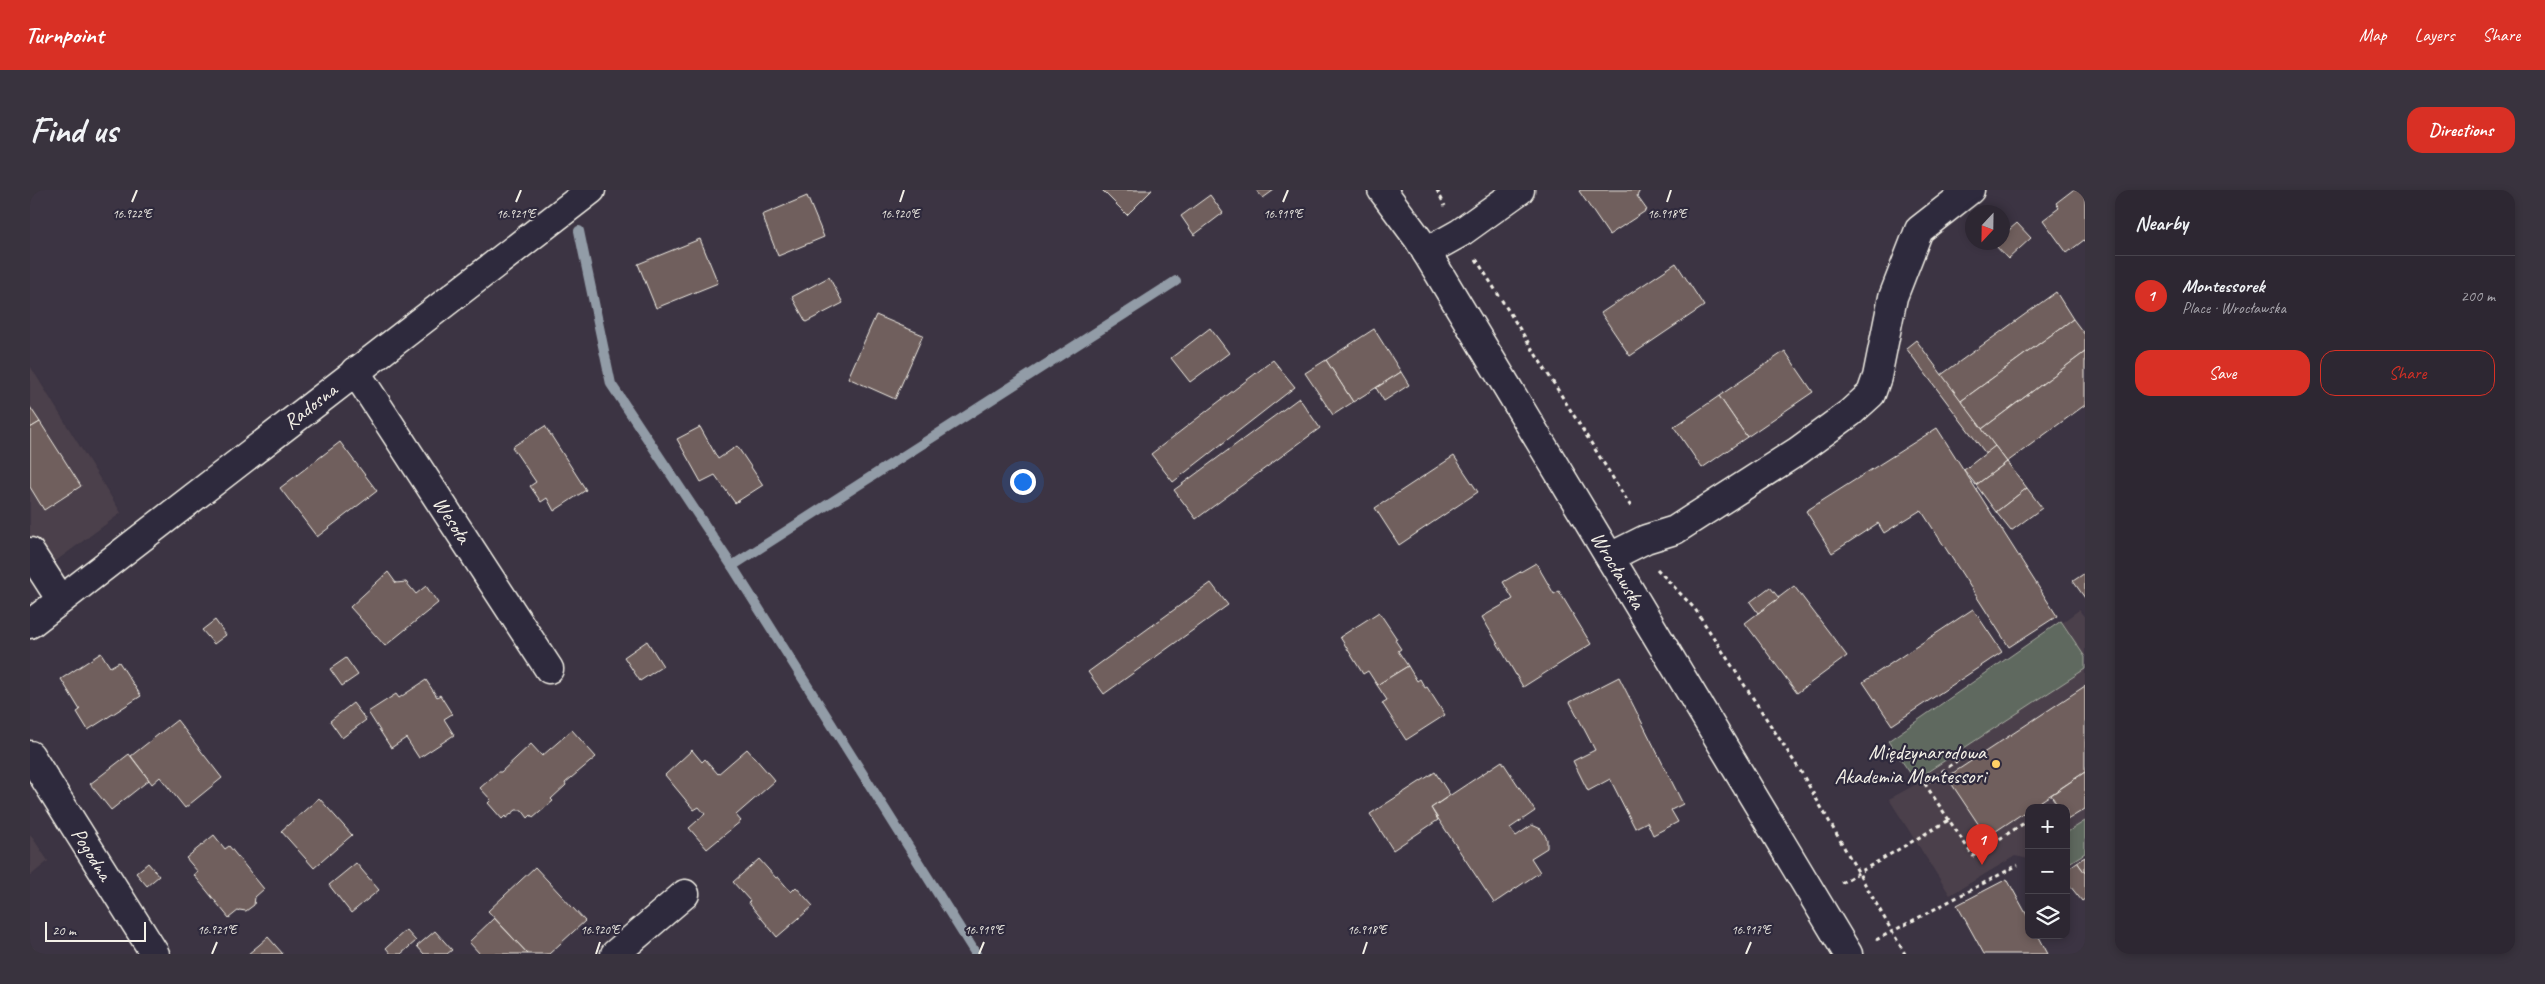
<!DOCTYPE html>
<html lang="en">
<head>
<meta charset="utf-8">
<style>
  :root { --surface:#2d2732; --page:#39333e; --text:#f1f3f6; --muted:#a7a5ac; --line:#48444d; --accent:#d93025 }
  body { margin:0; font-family:Caveat,sans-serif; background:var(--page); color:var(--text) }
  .controls { position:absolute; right:15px; bottom:15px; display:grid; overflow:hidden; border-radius:10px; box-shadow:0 2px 8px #0003 }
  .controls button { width:45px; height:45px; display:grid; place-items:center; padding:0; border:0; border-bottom:1px solid var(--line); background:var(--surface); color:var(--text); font:25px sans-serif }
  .compass { position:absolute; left:1935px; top:15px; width:45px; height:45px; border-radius:50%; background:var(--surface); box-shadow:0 2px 8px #0003; rotate:202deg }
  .scale { position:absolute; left:15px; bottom:12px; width:101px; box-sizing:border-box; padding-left:5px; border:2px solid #f4f1e8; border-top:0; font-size:14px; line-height:18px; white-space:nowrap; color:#f4f1e8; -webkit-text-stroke:4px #2f2a3d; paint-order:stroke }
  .you { position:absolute; left:992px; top:291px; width:18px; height:18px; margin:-12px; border:4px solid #fff; border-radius:50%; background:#1a73e8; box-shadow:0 0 0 8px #1a73e833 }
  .badge { display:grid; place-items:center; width:32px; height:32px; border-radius:50%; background:var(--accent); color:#fff; font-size:16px; font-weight:700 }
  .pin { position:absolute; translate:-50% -41px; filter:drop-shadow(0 1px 2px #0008) }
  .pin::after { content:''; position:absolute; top:26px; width:18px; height:15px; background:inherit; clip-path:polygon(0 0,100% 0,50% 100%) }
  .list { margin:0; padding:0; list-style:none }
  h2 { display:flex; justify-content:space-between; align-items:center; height:65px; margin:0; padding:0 20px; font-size:21px }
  h2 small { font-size:16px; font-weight:400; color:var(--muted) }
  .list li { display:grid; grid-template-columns:32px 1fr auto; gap:15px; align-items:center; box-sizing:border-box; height:80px; padding:0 20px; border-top:1px solid var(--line) }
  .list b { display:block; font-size:19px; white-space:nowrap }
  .list p { margin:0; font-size:16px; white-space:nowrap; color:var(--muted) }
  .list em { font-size:16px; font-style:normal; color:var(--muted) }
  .actions { display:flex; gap:10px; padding:15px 20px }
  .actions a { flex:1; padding:11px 0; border:1px solid var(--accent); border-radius:15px; text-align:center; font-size:18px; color:var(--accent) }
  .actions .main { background:var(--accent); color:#fff }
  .icon { flex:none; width:28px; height:28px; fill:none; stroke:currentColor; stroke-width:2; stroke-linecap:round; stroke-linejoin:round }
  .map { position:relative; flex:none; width:2055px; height:764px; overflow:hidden; border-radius:15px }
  header { display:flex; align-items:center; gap:30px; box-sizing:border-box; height:70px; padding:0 25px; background:var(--accent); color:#fff }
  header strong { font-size:24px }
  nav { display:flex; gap:28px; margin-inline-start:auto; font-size:18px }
  .intro { display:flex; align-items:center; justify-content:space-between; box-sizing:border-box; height:120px; padding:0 30px }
  h1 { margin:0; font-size:35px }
  .button { padding:12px 22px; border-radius:15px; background:var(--accent); color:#fff; font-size:18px; font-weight:700 }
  main { display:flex; gap:30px; padding:0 30px }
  aside { flex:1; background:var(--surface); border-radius:15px; box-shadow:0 2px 8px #0003 }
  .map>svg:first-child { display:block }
  .built { fill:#4c414b }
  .green { fill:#5e695e; stroke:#a9ada3 }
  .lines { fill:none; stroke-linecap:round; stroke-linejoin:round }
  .stream { stroke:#929ca7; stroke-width:10 }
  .building { fill:#705e5d; stroke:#f4f1e8 }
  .minor-casing { stroke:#f4f1e8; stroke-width:31 }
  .path { stroke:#f4f1e8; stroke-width:3; stroke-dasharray:4 4; stroke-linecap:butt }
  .minor { stroke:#2f2a3d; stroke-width:28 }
  .ticks { fill:none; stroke:#f4f1e8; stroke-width:2 }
  .poi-dot { fill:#ffd166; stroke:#2f2a3d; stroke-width:2 }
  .labels { text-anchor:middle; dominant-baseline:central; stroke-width:4.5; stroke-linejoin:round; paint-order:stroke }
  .street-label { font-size:21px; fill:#f4f1e8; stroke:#2f2a3d }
  .poi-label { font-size:21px; fill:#f4f1e8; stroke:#2f2a3d; text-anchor:end }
  .ticks-label { font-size:12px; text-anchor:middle; fill:#f4f1e8; stroke:#2f2a3d; stroke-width:4.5; stroke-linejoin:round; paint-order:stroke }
</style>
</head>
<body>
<header>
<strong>Turnpoint</strong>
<nav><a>Map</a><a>Layers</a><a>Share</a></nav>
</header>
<div class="intro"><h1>Find us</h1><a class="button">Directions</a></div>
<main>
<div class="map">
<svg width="2055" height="764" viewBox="0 0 2055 764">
  <rect width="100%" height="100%" fill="#3c3443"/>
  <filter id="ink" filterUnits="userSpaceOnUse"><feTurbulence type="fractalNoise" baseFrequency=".02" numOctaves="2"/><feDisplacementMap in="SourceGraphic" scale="10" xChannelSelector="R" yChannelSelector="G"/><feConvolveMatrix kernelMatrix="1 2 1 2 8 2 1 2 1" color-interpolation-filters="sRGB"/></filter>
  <g filter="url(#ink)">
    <!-- built -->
    <g class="built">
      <polygon points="0,176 91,323 0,390"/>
      <polygon points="2049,420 2055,428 2055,665 2036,677 2036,618 1999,618 1999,669 1985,666 1920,705 1859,609 1887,594 1867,553"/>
      <polygon points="0,644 18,671 0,686"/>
    </g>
    <!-- green -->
    <g class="green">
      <polygon points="2031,431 2055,467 2055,479 1885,590 1858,551"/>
      <polygon points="2055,631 2055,663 2036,675 2036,643"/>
    </g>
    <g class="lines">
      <!-- stream -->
      <g class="stream">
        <polyline points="549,41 581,194 702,376 946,764"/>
        <polyline points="702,376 1146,91"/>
      </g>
    </g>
    <!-- building -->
    <g class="building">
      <polygon points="1072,0 1122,0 1097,25"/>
      <polygon points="1226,0 1244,0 1233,8"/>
      <polygon points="1551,0 1610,0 1607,6 1617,20 1579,45 1549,1"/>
      <polygon points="2043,0 2055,0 2055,52 2054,50 2037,63 2013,30 2029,18 2026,13"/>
      <polygon points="1180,5 1193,23 1164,45 1151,26"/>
      <polygon points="777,6 794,47 748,66 732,25"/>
      <polygon points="1987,33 2001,48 1978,69 1964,54 1972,52 1972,46"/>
      <polygon points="670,49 688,93 626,118 608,74"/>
      <polygon points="1646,73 1674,116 1600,166 1571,123"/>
      <polygon points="799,87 813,113 776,132 762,107"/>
      <polygon points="2026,102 2043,129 1931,211 1911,185"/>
      <polygon points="846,125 893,145 865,209 818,188"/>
      <polygon points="2043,129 2055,145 2055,162 1952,239 1931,211"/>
      <polygon points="1180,138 1199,163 1160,192 1141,168"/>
      <polygon points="1344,139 1371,182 1323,212 1296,170"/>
      <polygon points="1886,150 1965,256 1956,264 1876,158"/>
      <polygon points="1755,161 1783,202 1717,247 1689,206"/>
      <polygon points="2055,162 2055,215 1977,272 1952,239"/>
      <polygon points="1243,170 1265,197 1143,292 1121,264"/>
      <polygon points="1296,170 1323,212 1303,225 1275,183"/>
      <polygon points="1371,182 1379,195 1354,211 1346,198"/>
      <polygon points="1689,206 1717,247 1672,278 1644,237"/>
      <polygon points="1269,208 1290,238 1166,329 1144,300"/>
      <polygon points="0,217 10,232 0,238"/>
      <polygon points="10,232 51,296 14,320 0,297 0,238"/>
      <polygon points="515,236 556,300 524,321 517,308 511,312 500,296 506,292 482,257"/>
      <polygon points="670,237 688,269 707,256 733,295 705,313 685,285 671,292 647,249"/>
      <polygon points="1907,238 2027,426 1979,457 1891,320 1854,343 1848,333 1802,363 1776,321"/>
      <polygon points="310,252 347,301 287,347 250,298"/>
      <polygon points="1965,256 1977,272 1946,295 1934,280"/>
      <polygon points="1424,266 1448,302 1369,355 1345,318"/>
      <polygon points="1977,272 1997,298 1966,322 1946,295"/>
      <polygon points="1997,298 2012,318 1981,341 1966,322"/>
      <polygon points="1506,373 1524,404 1529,401 1561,454 1493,497 1452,427 1483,409 1473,392"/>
      <polygon points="358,382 366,393 376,392 386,404 396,396 408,413 355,456 320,417"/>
      <polygon points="2055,383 2055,408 2043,391"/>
      <polygon points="1181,393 1198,415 1074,504 1058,482"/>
      <polygon points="1764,396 1817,466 1767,503 1715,433"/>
      <polygon points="1740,397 1749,408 1728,423 1720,412"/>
      <polygon points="1943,419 1972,462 1862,535 1833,492"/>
      <polygon points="1349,422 1367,449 1365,450 1371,459 1368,461 1378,476 1347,495 1338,481 1333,484 1310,447"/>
      <polygon points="185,430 196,445 184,454 172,440"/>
      <polygon points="617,451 633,476 610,491 594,467"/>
      <polygon points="71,463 80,477 89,472 111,506 58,540 47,522 50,520 31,489"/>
      <polygon points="316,468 328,485 312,496 300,479"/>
      <polygon points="1378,476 1387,491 1390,489 1395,498 1397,497 1415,525 1376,550 1352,513 1357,510 1347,495"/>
      <polygon points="1589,487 1653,614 1641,620 1648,632 1623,645 1617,632 1605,638 1580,589 1558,601 1543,571 1565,560 1540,512"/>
      <polygon points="396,490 407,507 410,505 422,524 414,529 424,545 389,568 376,548 361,558 338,522 366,504 369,508"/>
      <polygon points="2055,496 2055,582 1957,647 1917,587"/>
      <polygon points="323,513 336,530 312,548 300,531"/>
      <polygon points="147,530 192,588 155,618 130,587 122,594 101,566"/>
      <polygon points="542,540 566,567 535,593 536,595 521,609 523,611 503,628 501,625 498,628 492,620 486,620 476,628 475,626 472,629 458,613 461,610 450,598 468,582 471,582 501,554 512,566"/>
      <polygon points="717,559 745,591 706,625 711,631 677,659 659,638 675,624 669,617 664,620 635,585 662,560 672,572 675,569 688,584"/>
      <polygon points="99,564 119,590 81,620 60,594"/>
      <polygon points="1472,571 1505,621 1480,638 1486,646 1502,635 1511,639 1517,649 1517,658 1501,668 1510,682 1464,713 1401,618"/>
      <polygon points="1405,582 1420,605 1401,618 1408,630 1363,660 1340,624"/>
      <polygon points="2055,582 2055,619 2037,630 2036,618 2029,618 2021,605"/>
      <polygon points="289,608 322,645 284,678 251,641"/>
      <polygon points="184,645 195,659 199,656 234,699 225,707 224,715 216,721 209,720 199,728 164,685 168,682 156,668"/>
      <polygon points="2055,667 2055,683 2047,672"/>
      <polygon points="729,669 746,688 748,687 761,702 766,697 783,716 747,747 718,712 720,711 703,692"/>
      <polygon points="2047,672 2055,683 2055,709 2052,711 2036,691 2036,680"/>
      <polygon points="118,673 129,686 117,696 106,683"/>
      <polygon points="326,673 349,700 321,723 299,695"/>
      <polygon points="505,677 555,731 519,764 498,764 458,721"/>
      <polygon points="1977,689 1999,729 1999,745 2008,745 2018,764 1954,764 1927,715"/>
      <polygon points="464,728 498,764 450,764 439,752"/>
      <polygon points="376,740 386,751 371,764 361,764 356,758"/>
      <polygon points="405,741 422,760 417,764 394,764 387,756"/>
      <polygon points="238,747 253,764 218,764 229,755"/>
      <polygon points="0,756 7,764 0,764"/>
    </g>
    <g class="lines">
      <!-- minor casing -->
      <g class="minor-casing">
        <g id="minor">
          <polyline points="1352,0 1389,50 1818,764"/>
          <polyline points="1396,62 1430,43 1490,0"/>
          <polyline points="325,181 519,479"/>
          <polyline points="0,362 31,410"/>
          <polyline points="1580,367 1616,349 1645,340 1768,261 1820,223 1841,204 1847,187 1863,107 1889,40 1940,0"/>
          <polyline points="0,434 561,0"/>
          <polyline points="0,565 125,764"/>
          <polyline points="585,764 655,704"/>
        </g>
      </g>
      <!-- path -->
      <g class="path">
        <polyline points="1407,0 1415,16"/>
        <polyline points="1446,69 1603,320"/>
        <polyline points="1627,379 1665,419 1771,582 1875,764"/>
        <polyline points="1919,630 1895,594 1935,565"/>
        <polyline points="1811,693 1919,630 1943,666 1999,630"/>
        <polyline points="1846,750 1988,675"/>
      </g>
      <!-- minor -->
      <use href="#minor" class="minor"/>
    </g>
  </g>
  <!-- ticks -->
  <path class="ticks" d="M102,12L107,0M486,12L491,0M870,12L874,0M1253,12L1258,0M1637,12L1641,0M182,764L187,752M566,764L570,752M949,764L954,752M1333,764L1337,752M1716,764L1721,752"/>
  <!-- markers -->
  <circle class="poi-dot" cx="1966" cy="574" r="5"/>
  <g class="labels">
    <!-- street labels -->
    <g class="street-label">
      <text transform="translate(280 216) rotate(-38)">Radosna</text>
      <text transform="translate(422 330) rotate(57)">Wesoła</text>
      <text transform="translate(1588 380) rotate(59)">Wrocławska</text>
      <text transform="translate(62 664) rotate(58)">Pogodna</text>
    </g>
    <!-- poi labels -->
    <g class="poi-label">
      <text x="1956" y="562">Międzynarodowa<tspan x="1956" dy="24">Akademia Montessori</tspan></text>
    </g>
  </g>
  <g class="ticks-label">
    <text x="102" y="28">16.922°E</text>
    <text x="486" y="28">16.921°E</text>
    <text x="870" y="28">16.920°E</text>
    <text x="1253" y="28">16.919°E</text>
    <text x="1637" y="28">16.918°E</text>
    <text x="187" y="744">16.921°E</text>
    <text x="570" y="744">16.920°E</text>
    <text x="954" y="744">16.919°E</text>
    <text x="1337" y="744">16.918°E</text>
    <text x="1721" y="744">16.917°E</text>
  </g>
</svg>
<div class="controls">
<button>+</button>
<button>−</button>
<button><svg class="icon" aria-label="layers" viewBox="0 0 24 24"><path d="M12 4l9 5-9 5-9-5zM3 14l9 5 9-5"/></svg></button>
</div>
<svg class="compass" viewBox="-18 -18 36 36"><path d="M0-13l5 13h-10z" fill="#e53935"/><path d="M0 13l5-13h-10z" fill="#a7a5ac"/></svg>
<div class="scale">20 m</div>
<div class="you"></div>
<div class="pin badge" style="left:1952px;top:675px">1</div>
</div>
<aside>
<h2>Nearby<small></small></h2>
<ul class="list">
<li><span class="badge">1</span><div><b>Montessorek</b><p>Place · Wrocławska</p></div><em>200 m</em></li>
</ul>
<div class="actions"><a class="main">Save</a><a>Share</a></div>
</aside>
</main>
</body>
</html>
